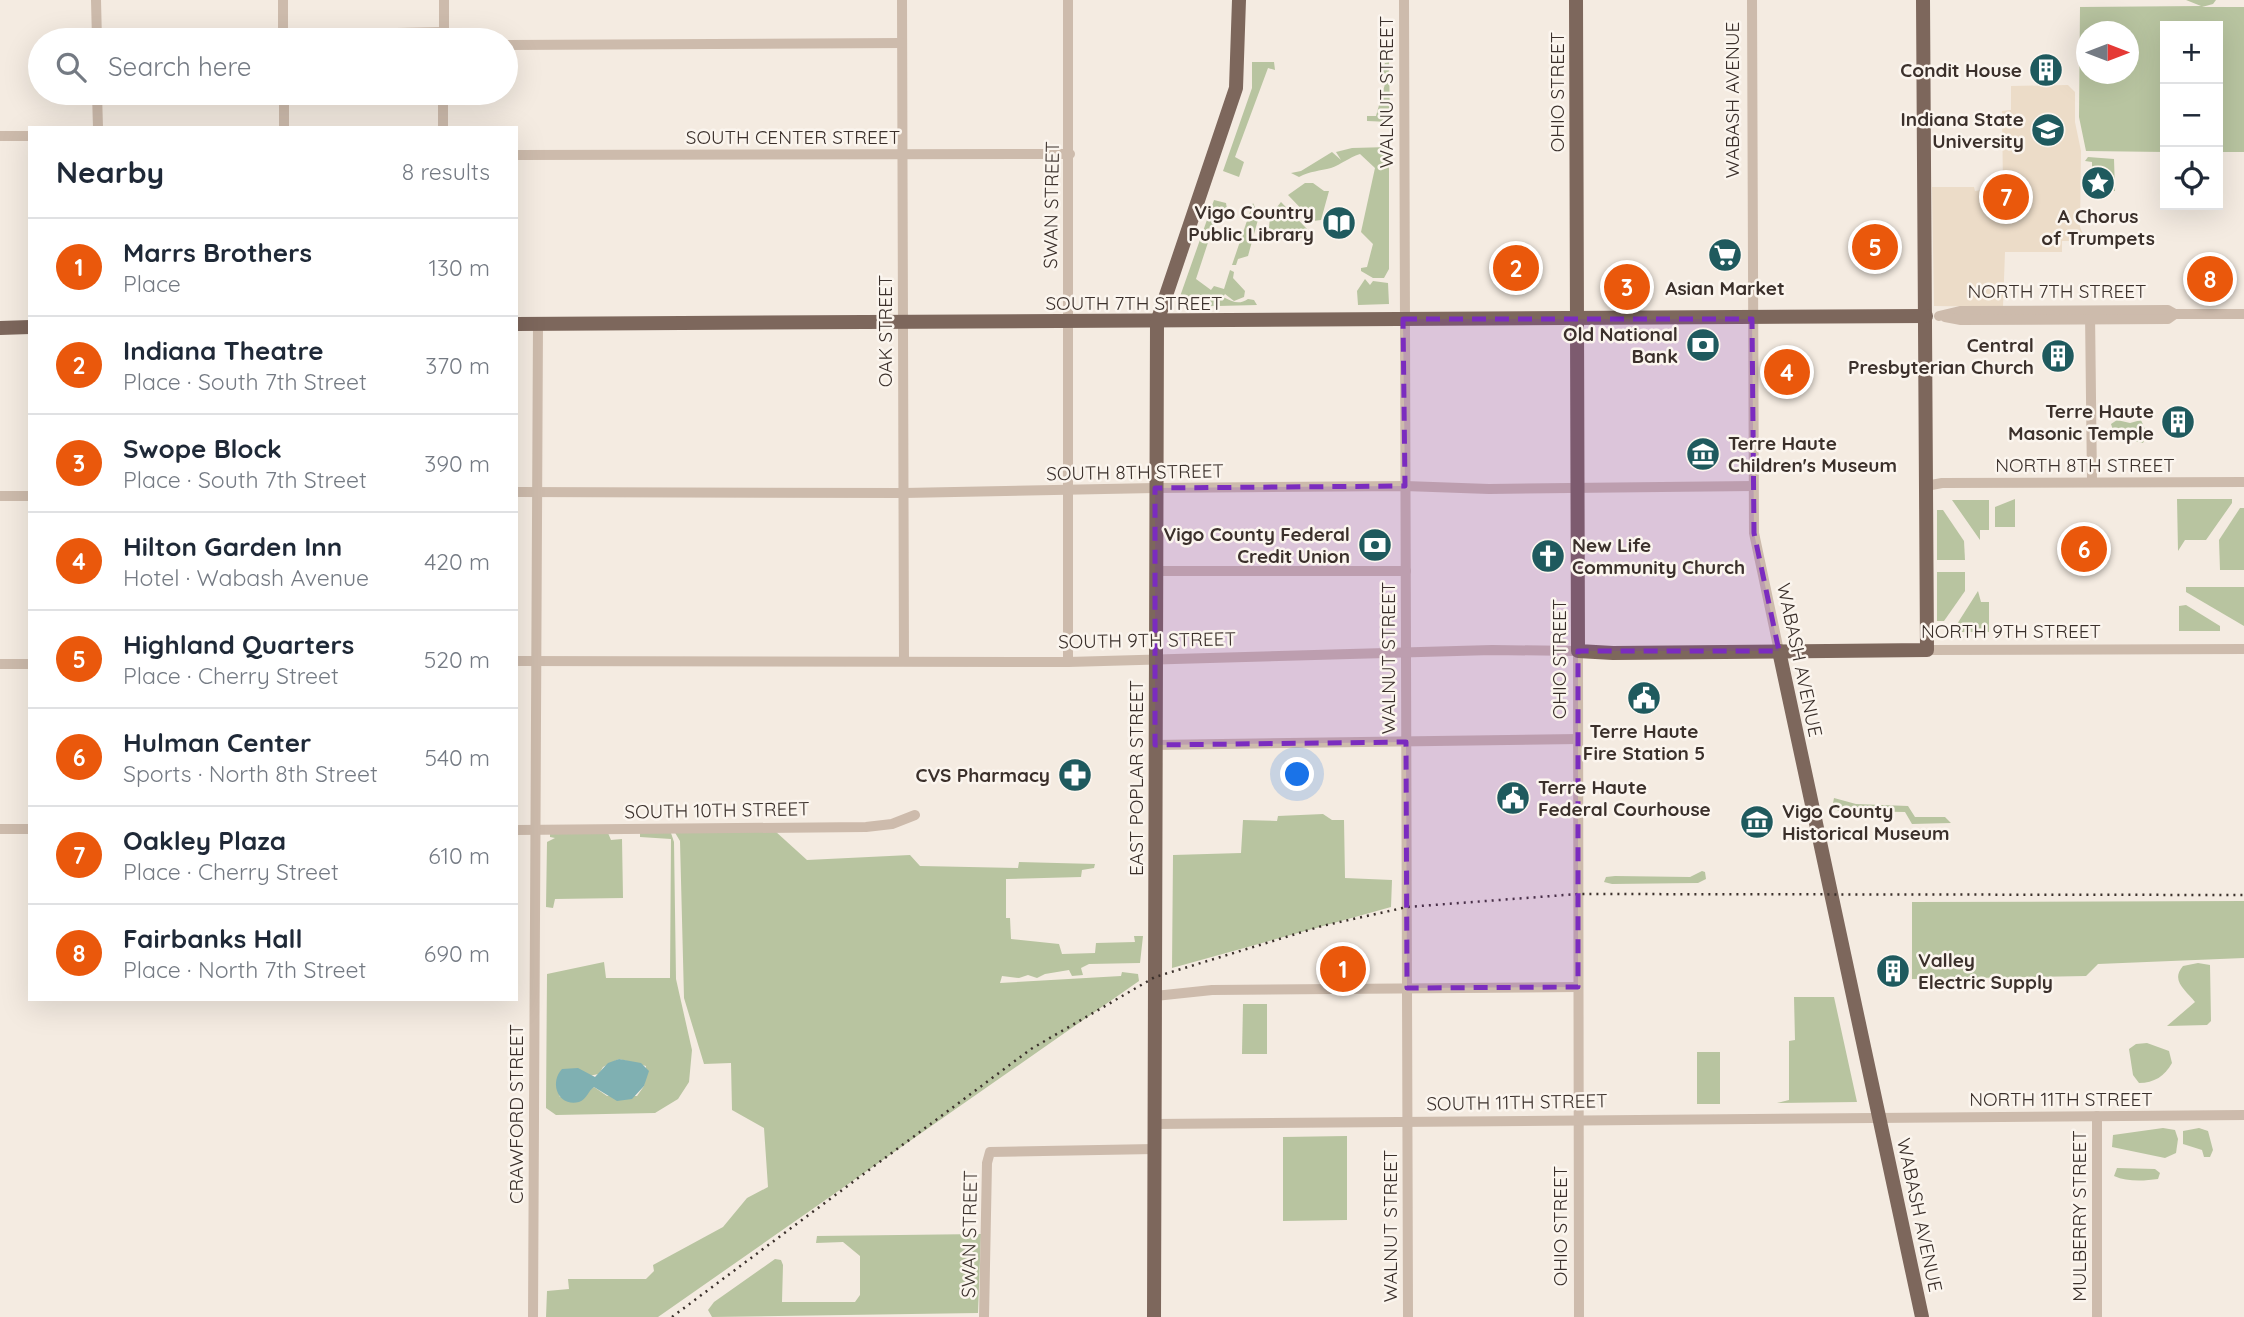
<!DOCTYPE html>
<html lang="en">
<head>
<meta charset="utf-8">
<style>
  :root { --surface:#fff; --page:#f6f6f7; --text:#1f2937; --muted:#747a83; --line:#e0e1e3; --accent:#ea580c }
  body { margin:0; font-family:Quicksand,sans-serif; background:var(--page); color:var(--text) }
  .controls { position:absolute; right:21px; top:21px; display:grid; overflow:hidden; border-radius:0px; box-shadow:0 7px 28px #0002 }
  .controls button { width:63px; height:63px; display:grid; place-items:center; padding:0; border:0; border-bottom:2px solid var(--line); background:var(--surface); color:var(--text); font:35px sans-serif }
  .compass { position:absolute; left:2076px; top:21px; width:63px; height:63px; border-radius:50%; background:var(--surface); box-shadow:0 7px 28px #0002; rotate:90deg }
  .you { position:absolute; left:1298px; top:775px; width:24px; height:24px; margin:-18px; border:5px solid #fff; border-radius:50%; background:#1a73e8; box-shadow:0 0 0 10px #1a73e833 }
  .badge { display:grid; place-items:center; width:46px; height:46px; border-radius:50%; background:var(--accent); color:#fff; font-size:23px; font-weight:700 }
  .pin { position:absolute; translate:-50% -50%; border:4px solid #fff; box-shadow:0 2px 7px #0006 }
  .list { margin:0; padding:0; list-style:none }
  h2 { display:flex; justify-content:space-between; align-items:center; height:91px; margin:0; padding:0 28px; font-size:30px }
  h2 small { font-size:23px; font-weight:400; color:var(--muted) }
  .list li { display:grid; grid-template-columns:46px 1fr auto; gap:21px; align-items:center; box-sizing:border-box; height:98px; padding:0 28px; border-top:2px solid var(--line) }
  .list b { display:block; font-size:26px; white-space:nowrap }
  .list p { margin:0; font-size:23px; white-space:nowrap; color:var(--muted) }
  .list em { font-size:23px; font-style:normal; color:var(--muted) }
  .icon { flex:none; width:38px; height:38px; fill:none; stroke:currentColor; stroke-width:2; stroke-linecap:round; stroke-linejoin:round }
  .map { position:relative; flex:none; width:2244px; height:1317px; overflow:hidden }
  .search { position:absolute; background:var(--surface); box-shadow:0 7px 28px #0002; left:28px; top:28px; width:490px; height:77px; display:flex; align-items:center; gap:18px; box-sizing:border-box; padding:0 24px; border-radius:38px; color:var(--muted); font-size:26px }
  .panel { position:absolute; background:var(--surface); box-shadow:0 7px 28px #0002; left:28px; top:126px; width:490px; height:875px; border-radius:0px }
  .map>svg:first-child { display:block }
  .green { fill:#b8c4a0; fill-rule:evenodd }
  .plaza { fill:#ecdcc8 }
  .water { fill:#7fb0b2 }
  .lines { fill:none; stroke-linecap:round; stroke-linejoin:round }
  .minor { stroke:#cdbbac; stroke-width:10 }
  .major { stroke:#7d675c; stroke-width:14 }
  .rail { stroke:#3b302b; stroke-width:2.5; stroke-dasharray:2 5; stroke-linecap:butt }
  .marked { fill:#7b2cbf; fill-opacity:0.2; stroke:#7b2cbf; stroke-width:5; stroke-dasharray:14 9; stroke-linejoin:round }
  .labels { text-anchor:middle; dominant-baseline:central; stroke-width:5; stroke-linejoin:round; paint-order:stroke }
  .poi-label { font-size:19px; font-weight:bold; fill:#3b302b; stroke:#fbf5ee; text-anchor:end }
  .street-label { font-size:19px; fill:#3b302b; stroke:#fbf5ee }
</style>
</head>
<body>
<div class="map">
<svg width="2244" height="1317" viewBox="0 0 2244 1317">
  <rect width="100%" height="100%" fill="#f4ebe1"/>
  <!-- green -->
  <g class="green">
    <path d="M2186,0H2216L2213,4L2202,7H2244V152H2218V26H2165V152L2086,151L2079,117L2080,7L2201,6ZM2086,32H2128V74H2086Z"/>
    <polygon points="1252,62 1274,62 1275,70 1268,68 1235,157 1244,162 1239,177 1223,171 1252,88"/>
    <polygon points="1389,62 1390,122 1367,121 1367,116 1376,116 1387,77 1381,73 1385,63"/>
    <path d="M1389,147V269L1384,278H1373L1361,271V268L1367,267L1373,244L1361,232L1375,168L1360,154C1348,158 1342,164 1331,168C1320,171 1310,171 1299,177L1291,173L1301,171L1332,152L1341,160L1336,152L1352,148Z"/>
    <polygon points="2088,157 2114,159 2115,191 2086,191 2086,183 2092,183 2092,162 2085,161"/>
    <polygon points="1305,183 1313,183 1324,191 1329,191 1321,220 1313,221 1288,195"/>
    <path d="M1214,200L1226,203L1227,209H1219L1196,279L1211,290L1214,286L1224,289L1230,270L1234,272L1233,278L1245,291L1244,297L1234,301L1225,294L1223,297C1233,302 1239,305 1248,299L1254,300L1257,305L1218,306L1217,301L1215,306L1177,305Z"/>
    <polygon points="1281,202 1307,229 1304,238 1280,239 1269,228 1270,216"/>
    <polygon points="1253,203 1259,216 1248,256 1238,259 1236,265 1232,265"/>
    <polygon points="1365,279 1370,285 1373,281 1388,283 1389,304 1358,305 1357,291"/>
    <polygon points="2117,420 2130,423 2141,420 2147,434 2143,443 2115,436 2111,424"/>
    <polygon points="2015,499 2015,527 1995,527 1995,507"/>
    <polygon points="2177,499 2232,499 2232,503 2206,540 2185,540 2178,551"/>
    <polygon points="1952,500 1989,500 1989,530 1980,530 1980,540"/>
    <polygon points="2240,508 2244,508 2244,570 2220,570 2219,540"/>
    <polygon points="1937,510 1943,510 1964,541 1965,560 1937,560"/>
    <polygon points="1937,572 1965,572 1965,591 1944,621 1937,621"/>
    <polygon points="2186,587 2244,587 2244,626 2186,592"/>
    <polygon points="1978,591 1981,602 1989,602 1989,632 1952,632"/>
    <polygon points="2186,605 2220,626 2220,631 2179,631 2179,606"/>
    <polygon points="1834,798 1856,804 1908,806 1915,817 1945,817 1951,823 1912,824 1905,812 1839,811 1832,808"/>
    <polygon points="1323,814 1332,820 1344,820 1345,878 1392,880 1391,907 1172,968 1173,855 1241,853 1243,820 1277,821 1278,816"/>
    <polygon points="674,831 775,831 807,860 910,855 920,866 1018,868 1019,862 1095,864 1094,868 1082,870 1081,877 1006,879 1006,918 1010,918 1011,939 1059,944 1062,954 1095,953 1096,943 1135,942 1134,936 1143,936 1140,963 1089,964 1081,968 1083,975 1072,976 1069,970 1045,974 1037,978 1028,975 1019,978 1002,976 1000,983 1121,976 1122,972 1138,974 1139,981 658,1317 546,1317 547,1291 569,1289 568,1279 646,1279 654,1271 653,1265 723,1227 747,1198 768,1187 764,1128 732,1110 731,1063 704,1064 684,998 680,841"/>
    <polygon points="608,833 611,840 622,839 623,898 555,899 553,908 546,907 547,842 555,838 550,837 550,834"/>
    <path d="M640,833H671L674,842L676,979L692,1050L689,1082L678,1099L655,1113L556,1115L546,1108L547,974L604,962L606,978H670L671,839L640,837ZM619,1059L646,1066L644,1086L637,1096H607L594,1087L572,1102L559,1096L588,1076L599,1074L603,1067Z"/>
    <polygon points="1702,871 1705,872 1706,879 1698,883 1612,884 1604,882 1606,877 1615,876 1690,877"/>
    <polygon points="2244,901 2244,958 2098,964 2086,976 1912,979 1912,902"/>
    <path d="M2198,963L2210,965L2211,1021L2207,1025L2167,1026L2195,1002C2186,990 2170,981 2183,966Z"/>
    <polygon points="1794,997 1834,997 1857,1102 1777,1103 1789,1100 1789,1041 1795,1040"/>
    <polygon points="1243,1004 1267,1004 1267,1054 1242,1054"/>
    <path d="M2147,1043L2169,1051L2172,1063C2165,1076 2154,1083 2139,1083L2133,1075L2129,1049L2136,1044Z"/>
    <rect x="1697" y="1052" width="23" height="52"/>
    <polygon points="2163,1128 2175,1130 2178,1139 2176,1153 2165,1158 2112,1147 2113,1135"/>
    <polygon points="2199,1128 2208,1131 2213,1150 2210,1157 2204,1157 2202,1150 2183,1144 2183,1131"/>
    <polygon points="1347,1136 1347,1220 1283,1221 1283,1137"/>
    <path d="M2117,1168L2155,1169L2160,1173L2158,1179C2144,1181 2127,1182 2114,1176Z"/>
    <polygon points="981,1234 978,1313 712,1317 708,1310 714,1302 775,1259 781,1260 783,1265 782,1302 855,1302 860,1295 860,1256 843,1242 816,1243 817,1236"/>
  </g>
  <!-- plaza -->
  <polygon class="plaza" points="2068,85 2075,92 2075,122 2081,151 2080,227 2086,241 2062,241 2062,252 2005,252 2003,307 1934,306 1932,187 1974,187 1975,191 2003,187 2002,111 2011,110 2011,86"/>
  <!-- water -->
  <path class="water" d="M619,1059L641,1063L649,1071L644,1086L632,1099L617,1101L594,1087C588,1091 587,1099 579,1102C558,1107 549,1083 562,1069L578,1068L595,1077L608,1063Z"/>
  <g class="lines">
    <!-- minor -->
    <g class="minor">
      <polyline points="96,0 97,40"/>
      <polyline points="283,0 283,39"/>
      <polyline points="444,0 444,40"/>
      <polyline points="902,0 904,661"/>
      <polyline points="1068,0 1068,662"/>
      <polyline points="1404,0 1408,1317"/>
      <polyline points="1752,0 1754,533 1779,651"/>
      <polyline points="150,38 444,32"/>
      <polyline points="506,45 902,43"/>
      <polyline points="97,93 98,128"/>
      <polyline points="284,93 284,128"/>
      <polyline points="443,128 443,93"/>
      <polyline points="0,136 30,136"/>
      <polyline points="516,155 1070,154"/>
      <polyline points="2090,313 2092,482"/>
      <polyline points="1939,316 1960,311 2168,310 2175,314 2244,314"/>
      <polyline points="1945,317 1961,320 2168,319 2175,314"/>
      <polyline points="1926,486 1942,483 2244,482"/>
      <polyline points="516,492 904,493 1155,488 1405,486 1489,489 1753,486"/>
      <polyline points="0,496 30,496"/>
      <polyline points="1156,571 1406,571"/>
      <polyline points="1927,650 2244,649"/>
      <polyline points="516,661 1068,662 1492,650 1578,651 1579,1317"/>
      <polyline points="0,664 30,664"/>
      <polyline points="1155,745 1578,739"/>
      <polyline points="0,829 30,829"/>
      <polyline points="516,830 866,827 892,824 915,815"/>
      <polyline points="1155,996 1212,990 1578,987"/>
      <polyline points="2097,1116 2097,1317"/>
      <polyline points="1154,1124 2244,1115"/>
      <polyline points="533,1317 538,323"/>
      <polyline points="984,1317 987,1163 990,1152 1154,1149"/>
    </g>
    <!-- major -->
    <g class="major">
      <polyline points="1576,0 1578,651 1613,653 1927,650 1923,0"/>
      <polyline points="516,324 1926,316"/>
      <polyline points="0,328 30,327"/>
      <polyline points="1779,651 1922,1317"/>
      <polyline points="1154,1317 1157,322 1236,88 1239,0"/>
    </g>
    <!-- rail -->
    <polyline class="rail" points="672,1317 1031,1049 1155,977 1322,926 1407,907 1578,894 2244,895"/>
  </g>
  <!-- marked area -->
  <path class="marked" d="M1403,319H1752L1754,533L1779,651H1578V987L1407,988L1406,742L1155,745V488L1405,486Z"/>
  <!-- icons -->
  <defs>
    <g id="building-disc" transform="scale(1.75)"><circle r="9.5" fill="#1f5a5e" stroke="#fbf5ee"/><path d="M-4-6H4V6H1V3H-1V6H-4ZM-2.5-4.3h1.7v1.8h-1.7ZM.8-4.3h1.7v1.8H.8ZM-2.5-1h1.7V.8h-1.7ZM.8-1h1.7V.8H.8Z" fill="#fff"/></g>
    <g id="university-disc" transform="scale(1.75)"><circle r="9.5" fill="#1f5a5e" stroke="#fbf5ee"/><path d="M0-5L7-2L0 1L-7-2ZM-4 1L0 2.5L4 1V4Q0 6-4 4Z" fill="#fff"/></g>
    <g id="sight-disc" transform="scale(1.75)"><circle r="9.5" fill="#1f5a5e" stroke="#fbf5ee"/><path d="M0-6L1.8-2.2L6-1.7L2.9 1.2L3.7 5.4L0 3.3L-3.7 5.4L-2.9 1.2L-6-1.7L-1.8-2.2Z" fill="#fff"/></g>
    <g id="library-disc" transform="scale(1.75)"><circle r="9.5" fill="#1f5a5e" stroke="#fbf5ee"/><path d="M-6-4Q-3-5.5-.7-3.5V5Q-3 3-6 4ZM6-4Q3-5.5 .7-3.5V5Q3 3 6 4Z" fill="#fff"/></g>
    <g id="supermarket-disc" transform="scale(1.75)"><circle r="9.5" fill="#1f5a5e" stroke="#fbf5ee"/><path d="M-6-5.5h2.5l.6 2H6L4.5 2H-2.5L-4.4-4H-6ZM-1.5 3.2a1.3 1.3 0 1 0 .1 0ZM3 3.2a1.3 1.3 0 1 0 .1 0Z" fill="#fff"/></g>
    <g id="bank-disc" transform="scale(1.75)"><circle r="9.5" fill="#1f5a5e" stroke="#fbf5ee"/><path d="M-6-4H6V4H-6ZM0-2.3a2.3 2.3 0 1 0 0 4.6a2.3 2.3 0 1 0 0-4.6Z" fill="#fff"/></g>
    <g id="museum-disc" transform="scale(1.75)"><circle r="9.5" fill="#1f5a5e" stroke="#fbf5ee"/><path d="M0-6L6-3V-2H-6V-3ZM-5-1h2V3h-2ZM-1-1h2V3h-2ZM3-1h2V3H3ZM-6 4H6V6H-6Z" fill="#fff"/></g>
    <g id="church-disc" transform="scale(1.75)"><circle r="9.5" fill="#1f5a5e" stroke="#fbf5ee"/><path d="M-1.2-6h2.4v3.5h3.3v2.4h-3.3V6h-2.4V-.1h-3.3v-2.4h3.3Z" fill="#fff"/></g>
    <g id="civic-disc" transform="scale(1.75)"><circle r="9.5" fill="#1f5a5e" stroke="#fbf5ee"/><path d="M-.6-6.5H3V-4.5H.6V-3L4-1V1h2V6H-6V1h2V-1L-.6-3ZM-1.2 2.5V6h2.4V2.5Z" fill="#fff"/></g>
    <g id="pharmacy-disc" transform="scale(1.75)"><circle r="9.5" fill="#1f5a5e" stroke="#fbf5ee"/><path d="M-2-6h4v4h4v4h-4v4h-4v-4h-4v-4h4Z" fill="#fff"/></g>
  </defs>
  <g fill-rule="evenodd">
    <use href="#building-disc" x="2046" y="70"/>
    <use href="#university-disc" x="2048" y="130"/>
    <use href="#sight-disc" x="2098" y="183"/>
    <use href="#library-disc" x="1339" y="223"/>
    <use href="#supermarket-disc" x="1725" y="255"/>
    <use href="#bank-disc" x="1703" y="345"/>
    <use href="#building-disc" x="2058" y="356"/>
    <use href="#building-disc" x="2178" y="422"/>
    <use href="#museum-disc" x="1703" y="454"/>
    <use href="#bank-disc" x="1375" y="545"/>
    <use href="#church-disc" x="1548" y="556"/>
    <use href="#civic-disc" x="1644" y="698"/>
    <use href="#pharmacy-disc" x="1075" y="775"/>
    <use href="#civic-disc" x="1513" y="798"/>
    <use href="#museum-disc" x="1757" y="822"/>
    <use href="#building-disc" x="1893" y="971"/>
  </g>
  <g class="labels">
    <!-- poi labels -->
    <g class="poi-label">
      <text x="2022" y="70">Condit House</text>
      <text x="2024" y="119">Indiana State<tspan x="2024" dy="22">University</tspan></text>
      <text x="1314" y="212">Vigo Country<tspan x="1314" dy="22">Public Library</tspan></text>
      <text x="2098" y="216" text-anchor="middle">A Chorus<tspan x="2098" dy="22">of Trumpets</tspan></text>
      <text x="1725" y="288" text-anchor="middle">Asian Market</text>
      <text x="1678" y="334">Old National<tspan x="1678" dy="22">Bank</tspan></text>
      <text x="2034" y="345">Central<tspan x="2034" dy="22">Presbyterian Church</tspan></text>
      <text x="2154" y="411">Terre Haute<tspan x="2154" dy="22">Masonic Temple</tspan></text>
      <text x="1728" y="443" text-anchor="start">Terre Haute<tspan x="1728" dy="22">Children's Museum</tspan></text>
      <text x="1350" y="534">Vigo County Federal<tspan x="1350" dy="22">Credit Union</tspan></text>
      <text x="1572" y="545" text-anchor="start">New Life<tspan x="1572" dy="22">Community Church</tspan></text>
      <text x="1644" y="731" text-anchor="middle">Terre Haute<tspan x="1644" dy="22">Fire Station 5</tspan></text>
      <text x="1050" y="775">CVS Pharmacy</text>
      <text x="1538" y="787" text-anchor="start">Terre Haute<tspan x="1538" dy="22">Federal Courhouse</tspan></text>
      <text x="1782" y="811" text-anchor="start">Vigo County<tspan x="1782" dy="22">Historical Museum</tspan></text>
      <text x="1918" y="960" text-anchor="start">Valley<tspan x="1918" dy="22">Electric Supply</tspan></text>
    </g>
    <!-- street labels -->
    <g class="street-label">
      <text transform="translate(1386 92) rotate(-90)">WALNUT STREET</text>
      <text transform="translate(1557 92) rotate(-90)">OHIO STREET</text>
      <text transform="translate(1732 100) rotate(-90)">WABASH AVENUE</text>
      <text x="793" y="137">SOUTH CENTER STREET</text>
      <text transform="translate(1051 205) rotate(-89)">SWAN STREET</text>
      <text x="2057" y="291">NORTH 7TH STREET</text>
      <text x="1134" y="303">SOUTH 7TH STREET</text>
      <text transform="translate(885 331) rotate(-90)">OAK STREET</text>
      <text x="2085" y="465">NORTH 8TH STREET</text>
      <text transform="translate(1135 472) rotate(-1)">SOUTH 8TH STREET</text>
      <text x="2011" y="631">NORTH 9TH STREET</text>
      <text transform="translate(1147 640) rotate(-1)">SOUTH 9TH STREET</text>
      <text transform="translate(1388 658) rotate(-90)">WALNUT STREET</text>
      <text transform="translate(1559 659) rotate(-90)">OHIO STREET</text>
      <text transform="translate(1800 660) rotate(78)">WABASH AVENUE</text>
      <text transform="translate(1136 778) rotate(-90)">EAST POPLAR STREET</text>
      <text transform="translate(717 810) rotate(-1)">SOUTH 10TH STREET</text>
      <text x="2061" y="1099">NORTH 11TH STREET</text>
      <text transform="translate(1517 1102) rotate(-1)">SOUTH 11TH STREET</text>
      <text transform="translate(516 1114) rotate(-90)">CRAWFORD STREET</text>
      <text transform="translate(1920 1215) rotate(78)">WABASH AVENUE</text>
      <text transform="translate(2079 1216) rotate(-90)">MULBERRY STREET</text>
      <text transform="translate(1390 1226) rotate(-90)">WALNUT STREET</text>
      <text transform="translate(1560 1226) rotate(-90)">OHIO STREET</text>
      <text transform="translate(969 1234) rotate(-89)">SWAN STREET</text>
    </g>
  </g>
</svg>
<div class="controls">
<button>+</button>
<button>−</button>
<button><svg class="icon" aria-label="locate" viewBox="0 0 24 24"><circle cx="12" cy="12" r="6"/><path d="M12 2v4M12 18v4M2 12h4M18 12h4"/></svg></button>
</div>
<svg class="compass" viewBox="-18 -18 36 36"><path d="M0-13l5 13h-10z" fill="#e53935"/><path d="M0 13l5-13h-10z" fill="#747a83"/></svg>
<div class="you"></div>
<div class="pin badge" style="left:1343px;top:969px">1</div>
<div class="pin badge" style="left:1516px;top:268px">2</div>
<div class="pin badge" style="left:1627px;top:287px">3</div>
<div class="pin badge" style="left:1787px;top:372px">4</div>
<div class="pin badge" style="left:1875px;top:247px">5</div>
<div class="pin badge" style="left:2084px;top:549px">6</div>
<div class="pin badge" style="left:2006px;top:197px">7</div>
<div class="pin badge" style="left:2210px;top:279px">8</div>
<div class="search"><svg class="icon" aria-label="search" viewBox="0 0 24 24"><circle cx="10" cy="10" r="6"/><path d="M15 15l6 6"/></svg>Search here</div>
<section class="panel">
<h2>Nearby<small>8 results</small></h2>
<ul class="list">
<li><span class="badge">1</span><div><b>Marrs Brothers</b><p>Place</p></div><em>130 m</em></li>
<li><span class="badge">2</span><div><b>Indiana Theatre</b><p>Place · South 7th Street</p></div><em>370 m</em></li>
<li><span class="badge">3</span><div><b>Swope Block</b><p>Place · South 7th Street</p></div><em>390 m</em></li>
<li><span class="badge">4</span><div><b>Hilton Garden Inn</b><p>Hotel · Wabash Avenue</p></div><em>420 m</em></li>
<li><span class="badge">5</span><div><b>Highland Quarters</b><p>Place · Cherry Street</p></div><em>520 m</em></li>
<li><span class="badge">6</span><div><b>Hulman Center</b><p>Sports · North 8th Street</p></div><em>540 m</em></li>
<li><span class="badge">7</span><div><b>Oakley Plaza</b><p>Place · Cherry Street</p></div><em>610 m</em></li>
<li><span class="badge">8</span><div><b>Fairbanks Hall</b><p>Place · North 7th Street</p></div><em>690 m</em></li>
</ul>
</section>
</div>
</body>
</html>
